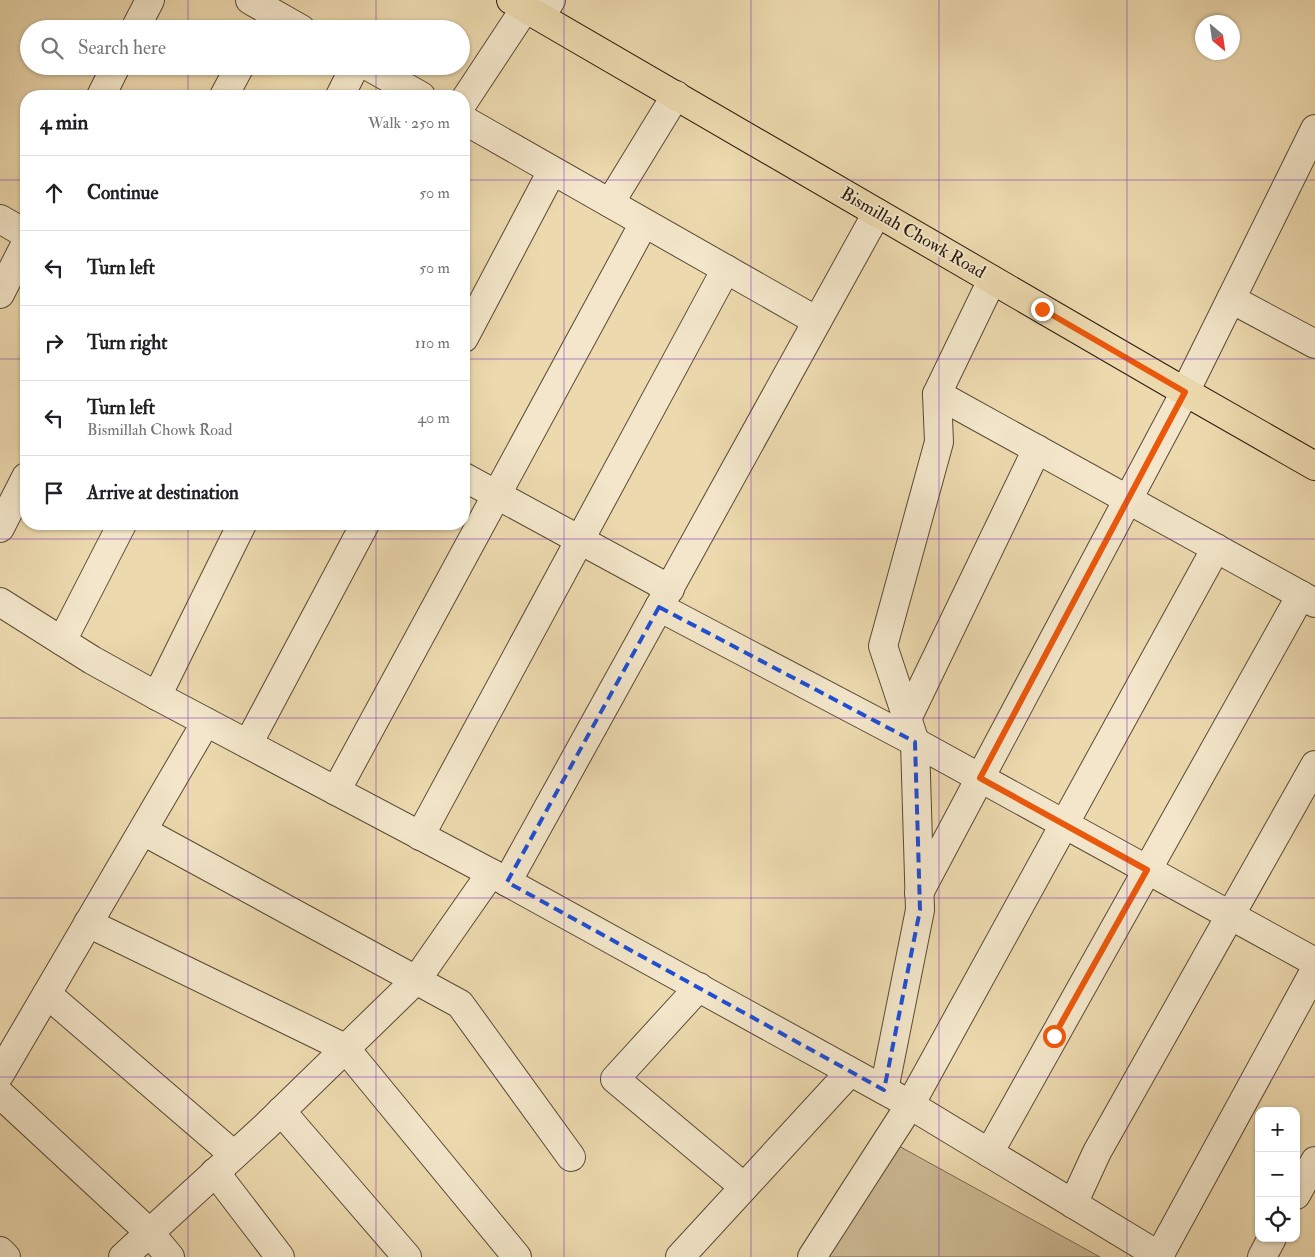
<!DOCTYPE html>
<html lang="en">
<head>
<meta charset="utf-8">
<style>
  :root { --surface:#fff; --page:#f6f6f6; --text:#202124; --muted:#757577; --line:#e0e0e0 }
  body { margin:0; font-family:"IM FELL Double Pica",serif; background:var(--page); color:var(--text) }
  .controls { position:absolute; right:15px; bottom:15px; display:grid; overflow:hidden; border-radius:10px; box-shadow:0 1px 4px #0004 }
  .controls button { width:45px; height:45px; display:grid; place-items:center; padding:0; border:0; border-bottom:1px solid var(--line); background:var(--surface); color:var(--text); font:25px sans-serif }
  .compass { position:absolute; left:1195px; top:15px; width:45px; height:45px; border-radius:50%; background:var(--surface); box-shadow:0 1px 4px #0004; rotate:151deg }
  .stop { position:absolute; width:15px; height:15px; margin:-11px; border:4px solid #ea580c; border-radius:50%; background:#fff }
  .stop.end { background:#ea580c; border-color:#fff; box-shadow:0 1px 5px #0008 }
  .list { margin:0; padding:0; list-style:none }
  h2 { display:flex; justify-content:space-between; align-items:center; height:65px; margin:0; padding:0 20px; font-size:21px }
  h2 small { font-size:16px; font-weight:400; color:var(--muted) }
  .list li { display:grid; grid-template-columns:32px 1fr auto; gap:15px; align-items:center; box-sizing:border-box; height:75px; padding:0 20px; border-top:1px solid var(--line) }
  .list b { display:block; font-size:19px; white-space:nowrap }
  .list p { margin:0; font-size:16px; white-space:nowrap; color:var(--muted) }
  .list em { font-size:16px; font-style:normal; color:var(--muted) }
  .icon { flex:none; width:28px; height:28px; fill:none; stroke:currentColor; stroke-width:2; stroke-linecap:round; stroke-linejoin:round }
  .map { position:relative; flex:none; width:1315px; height:1257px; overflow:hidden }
  .search { position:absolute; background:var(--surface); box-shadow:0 1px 4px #0004; left:20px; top:20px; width:450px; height:55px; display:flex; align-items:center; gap:12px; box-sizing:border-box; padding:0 18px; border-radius:28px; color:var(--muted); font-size:19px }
  .panel { position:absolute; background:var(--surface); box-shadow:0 1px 4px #0004; left:20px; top:90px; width:450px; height:440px; border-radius:20px }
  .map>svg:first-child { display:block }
  .green { fill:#cbb892; stroke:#7a684f }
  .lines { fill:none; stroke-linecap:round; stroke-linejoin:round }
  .minor-casing { stroke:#5a4934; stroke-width:30 }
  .major-casing { stroke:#29190c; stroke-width:30 }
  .minor { stroke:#f3e6ca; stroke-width:28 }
  .major { stroke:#ecd9ae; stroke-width:28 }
  .route { stroke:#ea580c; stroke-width:6 }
  .marked { fill:none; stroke:#1d4ed8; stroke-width:4; stroke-dasharray:10 6; stroke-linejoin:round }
  .grid { fill:none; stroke:#7b2cbf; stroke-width:1; stroke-opacity:0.55 }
  .labels { text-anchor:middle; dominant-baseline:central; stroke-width:4; stroke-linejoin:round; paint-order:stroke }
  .street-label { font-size:18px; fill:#29190c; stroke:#f3e6ca }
</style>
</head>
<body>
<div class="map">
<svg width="1315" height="1257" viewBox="0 0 1315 1257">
  <rect width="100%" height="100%" fill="#ecd9ae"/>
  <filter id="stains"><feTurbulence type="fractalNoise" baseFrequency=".004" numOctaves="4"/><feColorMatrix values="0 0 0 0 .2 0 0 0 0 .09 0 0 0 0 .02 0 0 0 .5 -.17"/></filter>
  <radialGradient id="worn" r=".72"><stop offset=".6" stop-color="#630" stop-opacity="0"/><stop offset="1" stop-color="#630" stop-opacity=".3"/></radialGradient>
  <!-- green -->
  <polygon class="green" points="888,1140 1100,1257 813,1257"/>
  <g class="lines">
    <!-- minor casing -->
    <g class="minor-casing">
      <g id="minor">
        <polyline points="250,0 301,29"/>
        <polyline points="541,16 551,0"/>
        <polyline points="135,29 150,0"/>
        <polyline points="368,66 421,96"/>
        <polyline points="101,96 116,66"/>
        <polyline points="224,96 240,66"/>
        <polyline points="340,96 355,66"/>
        <polyline points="464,101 526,7"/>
        <polyline points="464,120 817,321"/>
        <polyline points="610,203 676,95"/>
        <polyline points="0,219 26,234"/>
        <polyline points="0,294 26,243"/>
        <polyline points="1231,299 1315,344"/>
        <polyline points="464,338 552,171"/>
        <polyline points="937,394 1315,603"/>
        <polyline points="464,477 670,589"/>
        <polyline points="0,528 26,477"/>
        <polyline points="0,602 92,660 157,696 491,873 902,1100 1161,1257"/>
        <polyline points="659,607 915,742 1315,962"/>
        <polyline points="62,641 122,524"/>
        <polyline points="157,696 242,524"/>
        <polyline points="907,719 1037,449"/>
        <polyline points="248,744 365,524"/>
        <polyline points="336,791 644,223"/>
        <polyline points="143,831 460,1004 571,1157"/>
        <polyline points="420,836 726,269"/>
        <polyline points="507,882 877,213"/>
        <polyline points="919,893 1185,392 1315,129"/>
        <polyline points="88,923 345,1048 517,1257"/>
        <polyline points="699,987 615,1079 744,1187"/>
        <polyline points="47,994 234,1155"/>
        <polyline points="0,1074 206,722"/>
        <polyline points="884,1090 920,910 915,742 883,646 939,442 937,394 992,280"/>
        <polyline points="0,1094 150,1233 170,1257"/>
        <polyline points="281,1111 407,1257"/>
        <polyline points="989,1153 1301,595"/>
        <polyline points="215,1172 280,1257"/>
        <polyline points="1296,1195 1315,1161"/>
        <polyline points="1073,1204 1097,1152 1315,765"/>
        <polyline points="0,1251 6,1257"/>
        <polyline points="1159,1256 1315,970"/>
        <polyline points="123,1257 266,1126 417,979 491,873"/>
        <polyline points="680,1257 850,1072"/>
        <polyline points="812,1257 910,1105 1216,548"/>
        <polyline points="1262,1257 1272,1238"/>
      </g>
    </g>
    <!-- major casing -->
    <g class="major-casing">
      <polyline id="major" points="511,0 1175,386 1315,466"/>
    </g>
    <!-- minor -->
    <use href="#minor" class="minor"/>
    <!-- major -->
    <use href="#major" class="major"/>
  </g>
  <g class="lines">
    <!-- route -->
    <polyline class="route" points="1042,309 1185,392 980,778 1147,870 1054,1036"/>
  </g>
  <!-- marked area -->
  <path class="marked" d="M659,607L915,742L920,910L884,1090L507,882Z"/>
  <!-- grid -->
  <path class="grid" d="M188,0V29M376,0V29M564,0V1257M751,0V1257M939,0V1257M1127,0V1257M188,66V96M376,66V96M0,180H26M464,180H1315M0,359H26M464,359H1315M188,524V1257M376,524V1257M0,539H1315M0,718H1315M0,898H1315M0,1077H1315"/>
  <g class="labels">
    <!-- street labels -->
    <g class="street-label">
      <text transform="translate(913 233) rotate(30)">Bismillah Chowk Road</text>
    </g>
  </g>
  <rect width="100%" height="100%" filter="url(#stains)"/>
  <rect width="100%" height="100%" fill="url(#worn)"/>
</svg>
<div class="controls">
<button>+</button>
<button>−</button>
<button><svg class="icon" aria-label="locate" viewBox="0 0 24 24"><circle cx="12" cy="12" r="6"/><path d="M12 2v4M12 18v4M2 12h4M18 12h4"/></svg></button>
</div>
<svg class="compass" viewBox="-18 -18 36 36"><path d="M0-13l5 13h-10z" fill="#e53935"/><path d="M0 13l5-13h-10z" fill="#757577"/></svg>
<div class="stop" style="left:1054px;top:1036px"></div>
<div class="stop end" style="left:1042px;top:309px"></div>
<div class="search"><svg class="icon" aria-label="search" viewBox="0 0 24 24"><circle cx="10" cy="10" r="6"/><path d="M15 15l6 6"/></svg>Search here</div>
<section class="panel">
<h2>4 min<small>Walk · 250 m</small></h2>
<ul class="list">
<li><svg class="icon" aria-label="ahead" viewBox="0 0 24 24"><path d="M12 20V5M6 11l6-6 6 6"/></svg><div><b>Continue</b></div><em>50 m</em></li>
<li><svg class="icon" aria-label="left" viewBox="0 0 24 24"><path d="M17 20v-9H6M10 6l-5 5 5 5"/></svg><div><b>Turn left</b></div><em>50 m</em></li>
<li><svg class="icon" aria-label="right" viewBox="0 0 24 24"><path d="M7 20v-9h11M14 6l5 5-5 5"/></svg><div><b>Turn right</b></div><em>110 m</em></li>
<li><svg class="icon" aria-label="left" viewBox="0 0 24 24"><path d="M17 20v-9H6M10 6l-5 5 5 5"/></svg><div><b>Turn left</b><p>Bismillah Chowk Road</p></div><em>40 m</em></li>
<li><svg class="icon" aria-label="arrive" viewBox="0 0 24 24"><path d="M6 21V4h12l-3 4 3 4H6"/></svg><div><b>Arrive at destination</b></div></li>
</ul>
</section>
</div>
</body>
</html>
